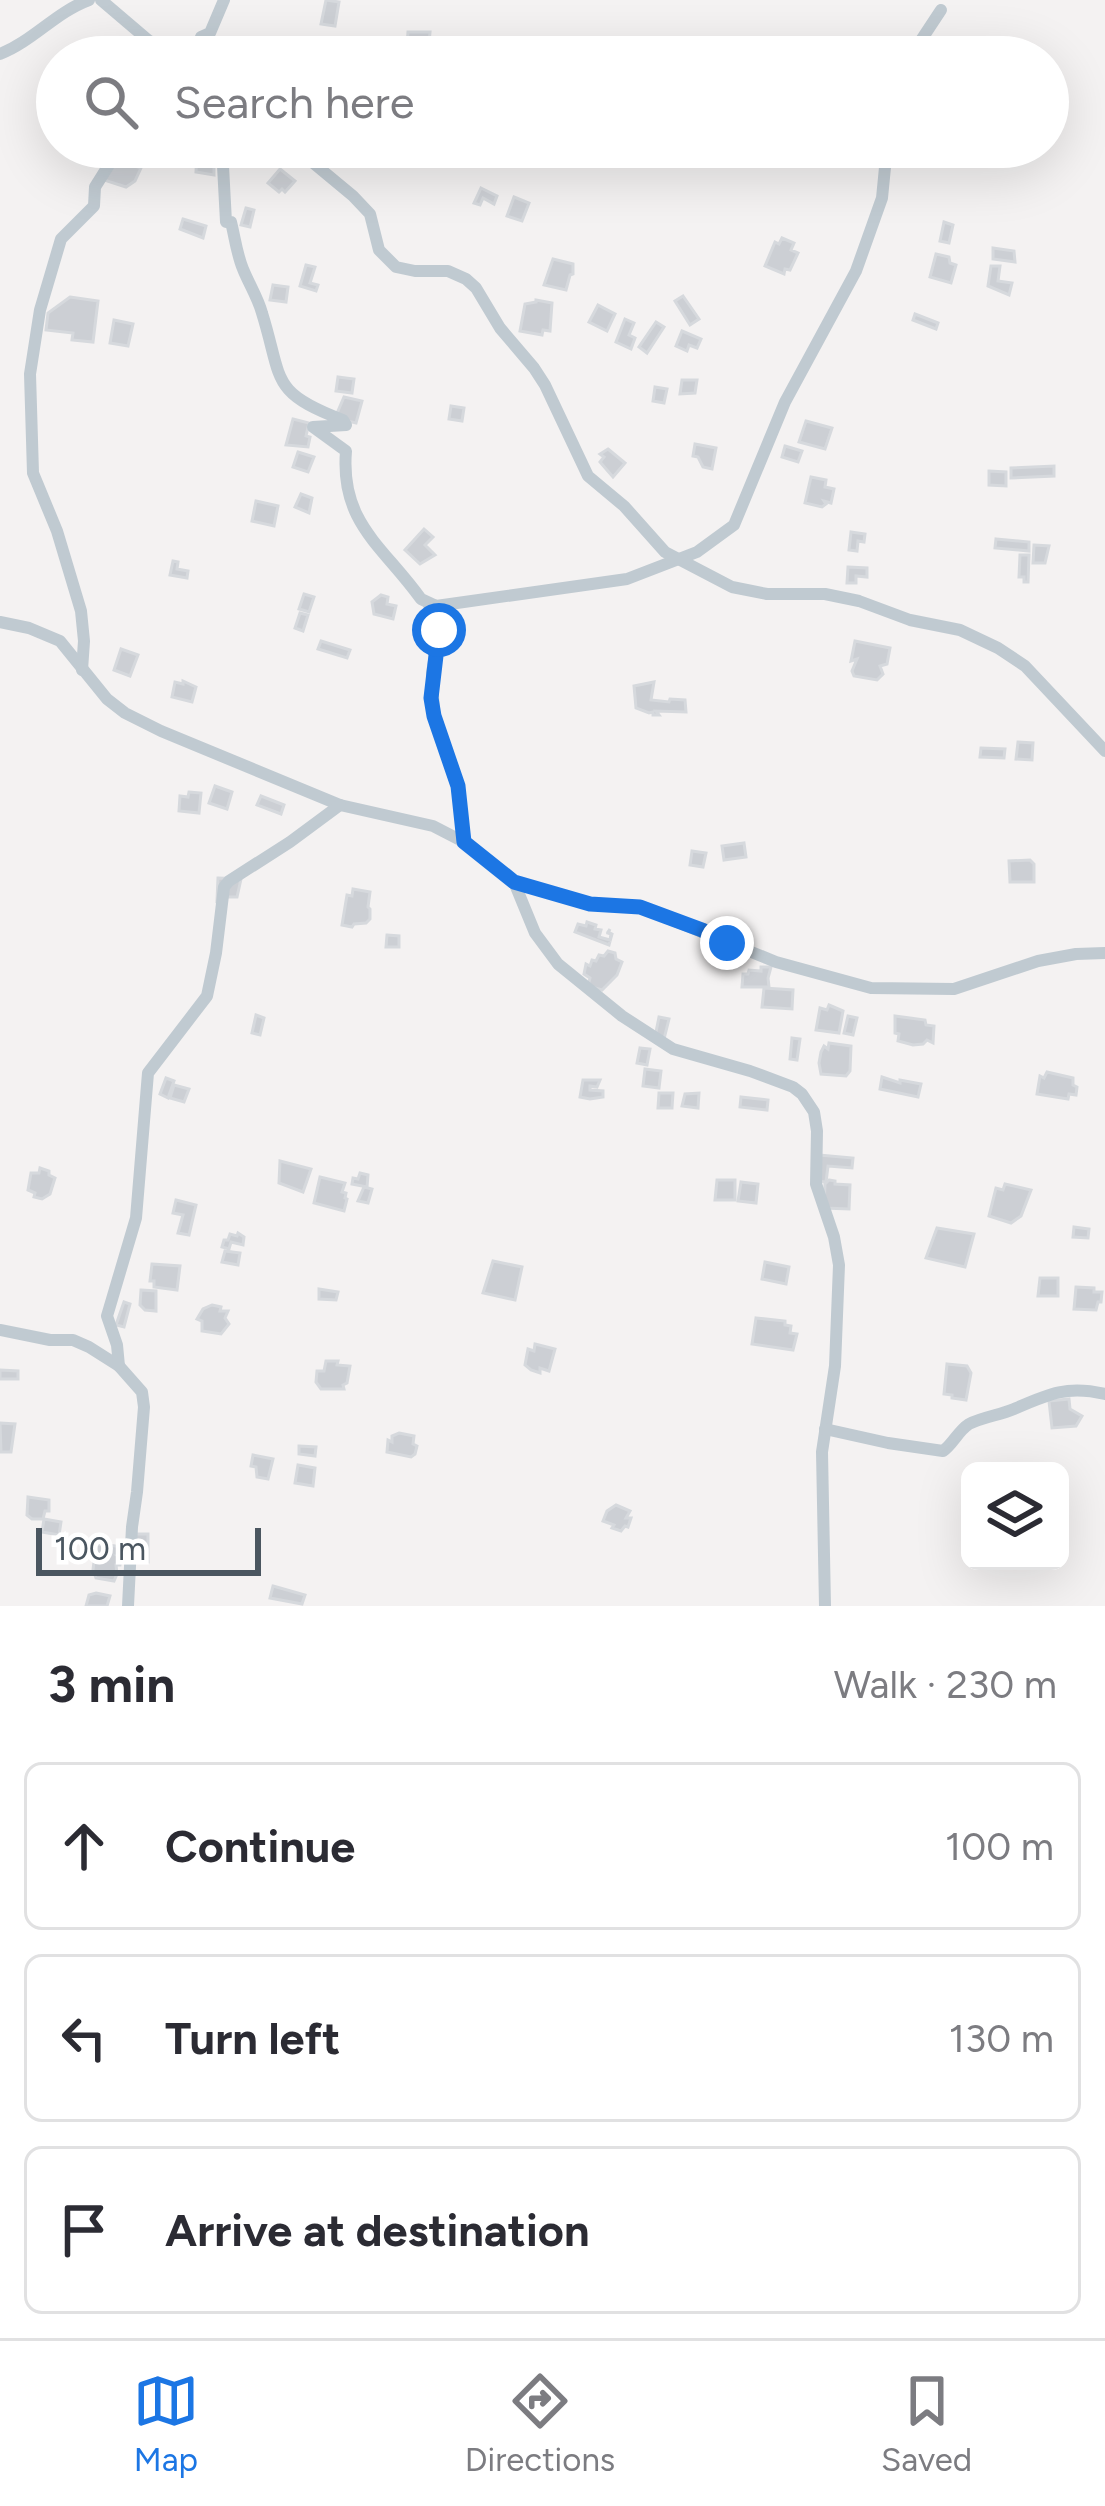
<!DOCTYPE html>
<html lang="en">
<head>
<meta charset="utf-8">
<style>
  :root { --surface:#fff; --page:#f7f7f7; --text:#2b2b33; --muted:#7c7c81; --line:#e1e1e2; --accent:#1c76e4 }
  body { margin:0; font-family:Figtree,sans-serif; background:var(--page); color:var(--text) }
  .controls { position:absolute; right:36px; bottom:36px; display:grid; overflow:hidden; border-radius:18px; box-shadow:0 12px 48px #0002 }
  .controls button { width:108px; height:108px; display:grid; place-items:center; padding:0; border:0; border-bottom:3px solid var(--line); background:var(--surface); color:var(--text); font:60px sans-serif }
  .scale { position:absolute; left:36px; bottom:30px; width:225px; box-sizing:border-box; padding-left:12px; border:6px solid #4a5660; border-top:0; font-size:33px; line-height:42px; white-space:nowrap; color:#4a5660; -webkit-text-stroke:9px #fff; paint-order:stroke }
  .stop { position:absolute; width:36px; height:36px; margin:-27px; border:9px solid #1c76e4; border-radius:50%; background:#fff }
  .stop.end { background:#1c76e4; border-color:#fff; box-shadow:0 3px 12px #0008 }
  .list { margin:0; padding:0; list-style:none }
  h2 { display:flex; justify-content:space-between; align-items:center; height:156px; margin:0; padding:0 48px; font-size:51px }
  h2 small { font-size:39px; font-weight:400; color:var(--muted) }
  .list li { display:grid; grid-template-columns:78px 1fr auto; gap:36px; align-items:center; box-sizing:border-box; height:168px; margin:0 24px 24px; padding:0 24px; border:3px solid var(--line); border-radius:18px }
  .list b { display:block; font-size:45px; white-space:nowrap }
  .list em { font-size:39px; font-style:normal; color:var(--muted) }
  .icon { flex:none; width:66px; height:66px; fill:none; stroke:currentColor; stroke-width:2; stroke-linecap:round; stroke-linejoin:round }
  .map { position:relative; flex:none; width:1105px; height:1606px; overflow:hidden }
  .search { position:absolute; background:var(--surface); box-shadow:0 12px 48px #0002; left:36px; right:36px; top:36px; height:132px; display:flex; align-items:center; gap:30px; box-sizing:border-box; padding:0 42px; border-radius:66px; color:var(--muted); font-size:45px }
  .sheet { height:732px; background:var(--surface) }
  nav { display:flex; justify-content:space-around; align-items:center; box-sizing:border-box; height:168px; border-top:3px solid var(--line); background:var(--surface); font-size:33px; color:var(--muted) }
  nav a { display:grid; justify-items:center; gap:6px }
  nav .on { color:var(--accent) }
  .map>svg:first-child { display:block }
  .building { fill:#cccfd4; stroke:#d6d9dd; stroke-width:3 }
  .lines { fill:none; stroke-linecap:round; stroke-linejoin:round }
  .street { stroke:#c0cad1; stroke-width:12 }
  .route { stroke:#1c76e4; stroke-width:15 }
</style>
</head>
<body>
<div class="map">
<svg width="1105" height="1606" viewBox="0 0 1105 1606">
  <rect width="100%" height="100%" fill="#f4f2f2"/>
  <!-- building -->
  <g class="building">
    <polygon points="326,0 339,2 335,26 321,24"/>
    <polygon points="408,32 430,32 429,43 421,42 420,49 428,50 428,57 406,57"/>
    <polygon points="206,39 220,43 217,51 209,48 206,53 200,52"/>
    <polygon points="255,147 278,147 272,158 262,152 259,158 251,154"/>
    <polygon points="197,154 205,155 205,166 214,166 214,175 196,172"/>
    <polygon points="124,157 134,160 132,165 141,168 135,181 126,187 104,180 116,161 120,162"/>
    <polygon points="280,169 295,181 285,192 282,189 279,192 268,183"/>
    <polygon points="481,188 497,196 494,204 483,198 480,205 474,203"/>
    <polygon points="514,197 529,203 522,221 507,216"/>
    <polygon points="246,208 254,210 250,227 241,225"/>
    <polygon points="183,219 206,226 203,238 180,229"/>
    <polygon points="944,222 953,225 949,243 940,241"/>
    <polygon points="782,238 794,243 791,250 798,253 790,270 785,269 784,274 765,266 775,242 779,244"/>
    <polygon points="993,248 1014,251 1015,262 993,259"/>
    <polygon points="936,254 949,257 950,263 956,265 951,283 930,277"/>
    <polygon points="553,259 573,264 573,274 570,275 566,290 544,285"/>
    <polygon points="306,265 315,267 310,283 318,285 316,291 300,286"/>
    <polygon points="991,266 1000,266 998,281 1012,283 1009,295 988,286"/>
    <polygon points="273,285 288,287 286,302 270,300"/>
    <polygon points="683,296 699,319 690,325 675,301"/>
    <polygon points="70,297 98,301 93,342 72,340 73,333 46,330 48,313"/>
    <polygon points="536,300 552,303 550,331 543,330 542,335 520,331 525,304 536,302"/>
    <polygon points="598,305 615,314 607,331 589,322"/>
    <polygon points="915,314 938,323 936,329 913,320"/>
    <polygon points="625,319 634,323 629,335 635,338 631,349 616,342"/>
    <polygon points="114,320 133,324 128,346 110,343"/>
    <polygon points="656,322 664,327 647,353 639,347"/>
    <polygon points="682,331 701,339 697,348 689,345 687,351 676,346"/>
    <polygon points="338,377 354,379 352,393 336,391"/>
    <polygon points="682,380 697,380 695,393 680,394"/>
    <polygon points="655,387 667,389 664,403 653,401"/>
    <polygon points="344,397 362,401 356,423 335,418"/>
    <polygon points="451,406 464,408 462,421 449,419"/>
    <polygon points="293,419 309,423 306,436 310,437 308,447 286,445"/>
    <polygon points="806,421 832,428 825,449 799,442"/>
    <polygon points="695,444 716,448 712,469 703,467 698,457 693,456"/>
    <polygon points="785,446 802,451 798,462 782,457"/>
    <polygon points="608,449 625,463 613,477 600,462 604,457 600,454"/>
    <polygon points="298,452 314,457 308,472 293,467"/>
    <polygon points="1054,466 1054,476 1011,478 1011,468"/>
    <polygon points="989,471 1006,472 1006,486 989,485"/>
    <polygon points="811,477 826,480 825,487 834,489 831,503 824,501 826,504 822,507 805,503"/>
    <polygon points="301,494 312,498 309,513 295,507"/>
    <polygon points="256,501 278,506 274,526 252,521"/>
    <polygon points="424,529 433,537 425,545 435,555 420,564 405,550"/>
    <polygon points="851,532 865,534 864,542 858,541 857,551 849,550"/>
    <polygon points="996,539 1029,542 1029,551 995,548"/>
    <polygon points="1034,545 1049,546 1045,563 1033,563"/>
    <polygon points="1020,555 1029,555 1028,582 1024,582 1024,577 1019,577"/>
    <polygon points="173,561 178,562 177,569 188,571 187,578 170,575"/>
    <polygon points="848,567 867,568 867,577 856,576 856,583 847,583"/>
    <polygon points="304,594 314,597 309,612 299,609"/>
    <polygon points="381,595 388,597 387,604 396,606 393,619 374,614 372,602"/>
    <polygon points="300,613 308,615 303,631 295,628"/>
    <polygon points="321,641 350,650 347,658 318,649"/>
    <polygon points="855,641 890,648 887,664 880,666 883,674 877,680 854,676 852,671 857,659 851,661"/>
    <polygon points="121,649 138,655 130,676 114,670"/>
    <polygon points="183,681 196,687 192,702 172,697 175,682 183,684"/>
    <polygon points="654,682 651,700 669,702 670,699 685,700 686,712 656,711 659,715 653,715 653,712 649,713 636,708 634,686"/>
    <polygon points="1018,742 1033,743 1032,760 1016,759"/>
    <polygon points="981,748 1005,749 1004,758 980,757"/>
    <polygon points="215,786 232,792 227,809 209,803"/>
    <polygon points="189,792 201,793 199,813 179,811 180,796 188,797"/>
    <polygon points="261,796 284,805 281,814 257,805"/>
    <polygon points="744,843 746,857 724,860 722,846"/>
    <polygon points="692,851 706,853 703,867 690,865"/>
    <polygon points="1030,860 1034,864 1034,882 1010,882 1009,861"/>
    <polygon points="218,878 241,879 237,897 226,897 217,901"/>
    <polygon points="353,889 370,892 368,907 370,909 370,919 366,923 354,924 352,927 342,925 347,895 352,896"/>
    <polygon points="587,922 596,925 595,929 601,930 599,937 610,940 611,934 608,933 610,929 608,932 612,934 609,945 575,932 578,924 586,926"/>
    <polygon points="387,935 399,936 399,947 386,947"/>
    <polygon points="608,951 615,953 616,959 622,962 617,975 602,990 588,986 590,978 584,974 586,964 590,966 592,960 596,961 599,955 604,956"/>
    <polygon points="761,967 771,967 768,978 769,987 742,987 743,974 748,974 749,970 761,971"/>
    <polygon points="764,988 793,990 792,1009 762,1007"/>
    <polygon points="829,1005 843,1011 839,1033 816,1030 820,1008 827,1010"/>
    <polygon points="256,1015 264,1018 260,1035 252,1033"/>
    <polygon points="848,1016 857,1018 853,1035 844,1033"/>
    <polygon points="895,1016 925,1020 926,1025 934,1026 933,1043 927,1040 923,1044 913,1045 898,1041 899,1034 895,1033"/>
    <polygon points="659,1017 669,1019 664,1039 655,1037"/>
    <polygon points="792,1038 800,1039 797,1060 790,1059"/>
    <polygon points="829,1043 851,1046 850,1071 846,1076 821,1074 819,1063 821,1052 824,1046 828,1049"/>
    <polygon points="640,1048 650,1049 647,1065 637,1063"/>
    <polygon points="645,1069 661,1071 659,1088 643,1086"/>
    <polygon points="1047,1072 1073,1078 1073,1085 1077,1087 1076,1095 1069,1094 1068,1099 1037,1094 1040,1076 1044,1078"/>
    <polygon points="882,1077 900,1083 900,1080 921,1084 918,1097 880,1089"/>
    <polygon points="166,1078 174,1081 168,1098 160,1094"/>
    <polygon points="583,1080 600,1080 597,1087 590,1086 590,1090 603,1091 603,1097 590,1099 580,1097"/>
    <polygon points="174,1085 189,1089 184,1102 170,1098"/>
    <polygon points="659,1093 673,1093 672,1108 658,1108"/>
    <polygon points="699,1093 698,1108 682,1106 685,1094"/>
    <polygon points="741,1097 768,1100 767,1110 740,1107"/>
    <polygon points="819,1155 853,1158 852,1168 828,1166 826,1182 817,1181"/>
    <polygon points="280,1161 311,1169 303,1192 279,1183"/>
    <polygon points="40,1168 49,1171 49,1175 55,1178 50,1194 42,1199 34,1197 35,1193 28,1190 31,1173 39,1173"/>
    <polygon points="360,1173 368,1175 367,1187 352,1184 353,1178 358,1179"/>
    <polygon points="320,1177 345,1183 342,1192 346,1193 345,1198 347,1199 344,1211 314,1203"/>
    <polygon points="717,1180 735,1180 735,1200 715,1200"/>
    <polygon points="829,1180 835,1181 835,1184 850,1185 849,1209 824,1208 825,1184"/>
    <polygon points="741,1182 758,1184 756,1203 738,1201"/>
    <polygon points="1005,1184 1031,1190 1021,1216 1011,1223 989,1216 996,1188 1003,1190"/>
    <polygon points="364,1187 372,1189 368,1203 358,1201"/>
    <polygon points="176,1200 196,1205 189,1235 178,1233 183,1215 173,1213"/>
    <polygon points="1074,1227 1089,1229 1088,1238 1073,1237"/>
    <polygon points="937,1228 974,1234 965,1267 926,1258"/>
    <polygon points="238,1233 244,1237 243,1245 231,1242 229,1249 222,1247 224,1240 228,1240 230,1234 237,1236"/>
    <polygon points="225,1251 240,1253 238,1265 222,1262"/>
    <polygon points="493,1261 522,1267 515,1300 483,1293"/>
    <polygon points="765,1262 789,1267 786,1284 762,1279"/>
    <polygon points="152,1264 180,1266 177,1290 154,1287 154,1281 150,1281"/>
    <polygon points="1040,1278 1058,1278 1058,1296 1038,1296"/>
    <polygon points="1076,1287 1094,1288 1094,1292 1102,1292 1101,1302 1098,1302 1096,1310 1074,1309"/>
    <polygon points="319,1289 338,1292 336,1300 319,1299"/>
    <polygon points="141,1290 156,1291 156,1311 145,1310 140,1305"/>
    <polygon points="124,1302 130,1304 124,1327 116,1325"/>
    <polygon points="212,1305 221,1307 220,1311 228,1311 225,1318 229,1324 221,1334 202,1331 202,1321 197,1319 203,1309"/>
    <polygon points="756,1318 785,1321 785,1325 791,1326 790,1333 797,1334 793,1350 752,1344"/>
    <polygon points="535,1344 555,1349 549,1371 540,1368 540,1373 531,1370 525,1365 528,1349 534,1351"/>
    <polygon points="326,1361 338,1361 337,1365 350,1366 347,1383 343,1385 344,1389 321,1389 316,1382 317,1371 324,1371"/>
    <polygon points="947,1364 967,1366 971,1373 966,1400 952,1398 952,1395 944,1394"/>
    <polygon points="0,1370 18,1371 18,1379 0,1379"/>
    <polygon points="1069,1399 1070,1409 1082,1416 1076,1426 1052,1428 1049,1401"/>
    <polygon points="0,1423 15,1424 11,1452 1,1452"/>
    <polygon points="399,1433 414,1436 413,1444 417,1446 415,1454 411,1457 387,1452 388,1440 392,1442 392,1436"/>
    <polygon points="299,1446 316,1447 315,1456 299,1454"/>
    <polygon points="253,1455 273,1459 268,1479 257,1477 256,1467 251,1466"/>
    <polygon points="298,1465 315,1468 313,1486 295,1483"/>
    <polygon points="28,1497 49,1500 49,1511 45,1511 43,1519 32,1519 27,1515"/>
    <polygon points="616,1505 630,1511 626,1518 631,1518 628,1527 625,1526 621,1531 612,1528 614,1525 603,1521 607,1511"/>
    <polygon points="44,1519 61,1522 59,1535 42,1532"/>
    <polygon points="135,1534 148,1534 148,1562 134,1562"/>
    <polygon points="101,1544 123,1547 123,1556 118,1556 121,1558 120,1565 116,1565 117,1574 114,1581 96,1578 93,1570 96,1545"/>
    <polygon points="273,1586 305,1595 302,1604 270,1598"/>
    <polygon points="96,1593 110,1596 107,1606 86,1606 89,1595"/>
  </g>
  <g class="lines">
    <!-- street -->
    <g class="street">
      <polyline points="101,0 148,40 175,57"/>
      <path d="M0,54C33,41 56,12 89,0"/>
      <polyline points="195,57 201,37 210,33 224,0"/>
      <polyline points="910,57 941,10"/>
      <path d="M222,147L226,222H231C235,238 237,255 243,269C249,284 258,298 262,313C283,380 269,392 343,420L346,425L313,427L346,451C340,523 383,546 421,599L436,606L627,579L697,552L734,525L785,402L856,271L882,198L887,147"/>
      <polyline points="294,147 353,196 370,214 379,250 396,267 415,271 448,271 466,279 476,288 500,328 534,368 545,385 588,476 624,506 665,552 732,587 767,594 825,594 859,601 910,620 960,630 998,648 1025,666 1105,751"/>
      <polyline points="429,605 439,630 432,673 434,716 457,786 464,842"/>
      <polyline points="0,622 29,628 60,641 107,699 125,713 161,731 340,805 433,826 464,842 514,882 590,903 640,907 776,962 871,988 954,989 1038,961 1076,954 1105,953"/>
      <polyline points="82,670 84,641 81,611 57,531 33,473 30,374 40,310 61,239 94,206 95,187 117,152 127,147"/>
      <polyline points="514,882 535,933 558,964 622,1016 673,1049 750,1071 793,1087 802,1094 814,1112 817,1131 816,1184 834,1237 839,1265 835,1366 822,1452 825,1606"/>
      <polyline points="0,1330 50,1340 73,1340 89,1347 119,1366 142,1392 144,1407 137,1492 132,1527 128,1606"/>
      <polyline points="119,1366 117,1345 107,1316 136,1218 148,1073 207,996 216,953 224,887 229,881 290,842 340,805"/>
      <path d="M825,1429L888,1443L943,1451C953,1444 958,1431 969,1424C983,1417 1000,1415 1014,1409C1048,1394 1067,1385 1105,1394"/>
    </g>
  </g>
  <g class="lines">
    <!-- route -->
    <polyline class="route" points="439,630 431,698 434,716 458,786 464,842 514,882 590,904 640,907 702,930 727,943"/>
  </g>
</svg>
<div class="controls">
<button><svg class="icon" aria-label="layers" viewBox="0 0 24 24"><path d="M12 4l9 5-9 5-9-5zM3 14l9 5 9-5"/></svg></button>
</div>
<div class="scale">100 m</div>
<div class="stop" style="left:439px;top:630px"></div>
<div class="stop end" style="left:727px;top:943px"></div>
<div class="search"><svg class="icon" aria-label="search" viewBox="0 0 24 24"><circle cx="10" cy="10" r="6"/><path d="M15 15l6 6"/></svg>Search here</div>
</div>
<section class="sheet">
<h2>3 min<small>Walk · 230 m</small></h2>
<ul class="list">
<li><svg class="icon" aria-label="ahead" viewBox="0 0 24 24"><path d="M12 20V5M6 11l6-6 6 6"/></svg><div><b>Continue</b></div><em>100 m</em></li>
<li><svg class="icon" aria-label="left" viewBox="0 0 24 24"><path d="M17 20v-9H6M10 6l-5 5 5 5"/></svg><div><b>Turn left</b></div><em>130 m</em></li>
<li><svg class="icon" aria-label="arrive" viewBox="0 0 24 24"><path d="M6 21V4h12l-3 4 3 4H6"/></svg><div><b>Arrive at destination</b></div></li>
</ul>
</section>
<nav>
<a class="on"><svg class="icon" aria-label="map" viewBox="0 0 24 24"><path d="M3 6l6-2 6 2 6-2v14l-6 2-6-2-6 2zM9 4v14M15 6v14"/></svg>Map</a>
<a><svg class="icon" aria-label="directions" viewBox="0 0 24 24"><path d="M12 3l9 9-9 9-9-9zM9 14v-3h6M13 9l2 2-2 2"/></svg>Directions</a>
<a><svg class="icon" aria-label="saved" viewBox="0 0 24 24"><path d="M7 4h10v16l-5-4-5 4z"/></svg>Saved</a>
</nav>
</body>
</html>
